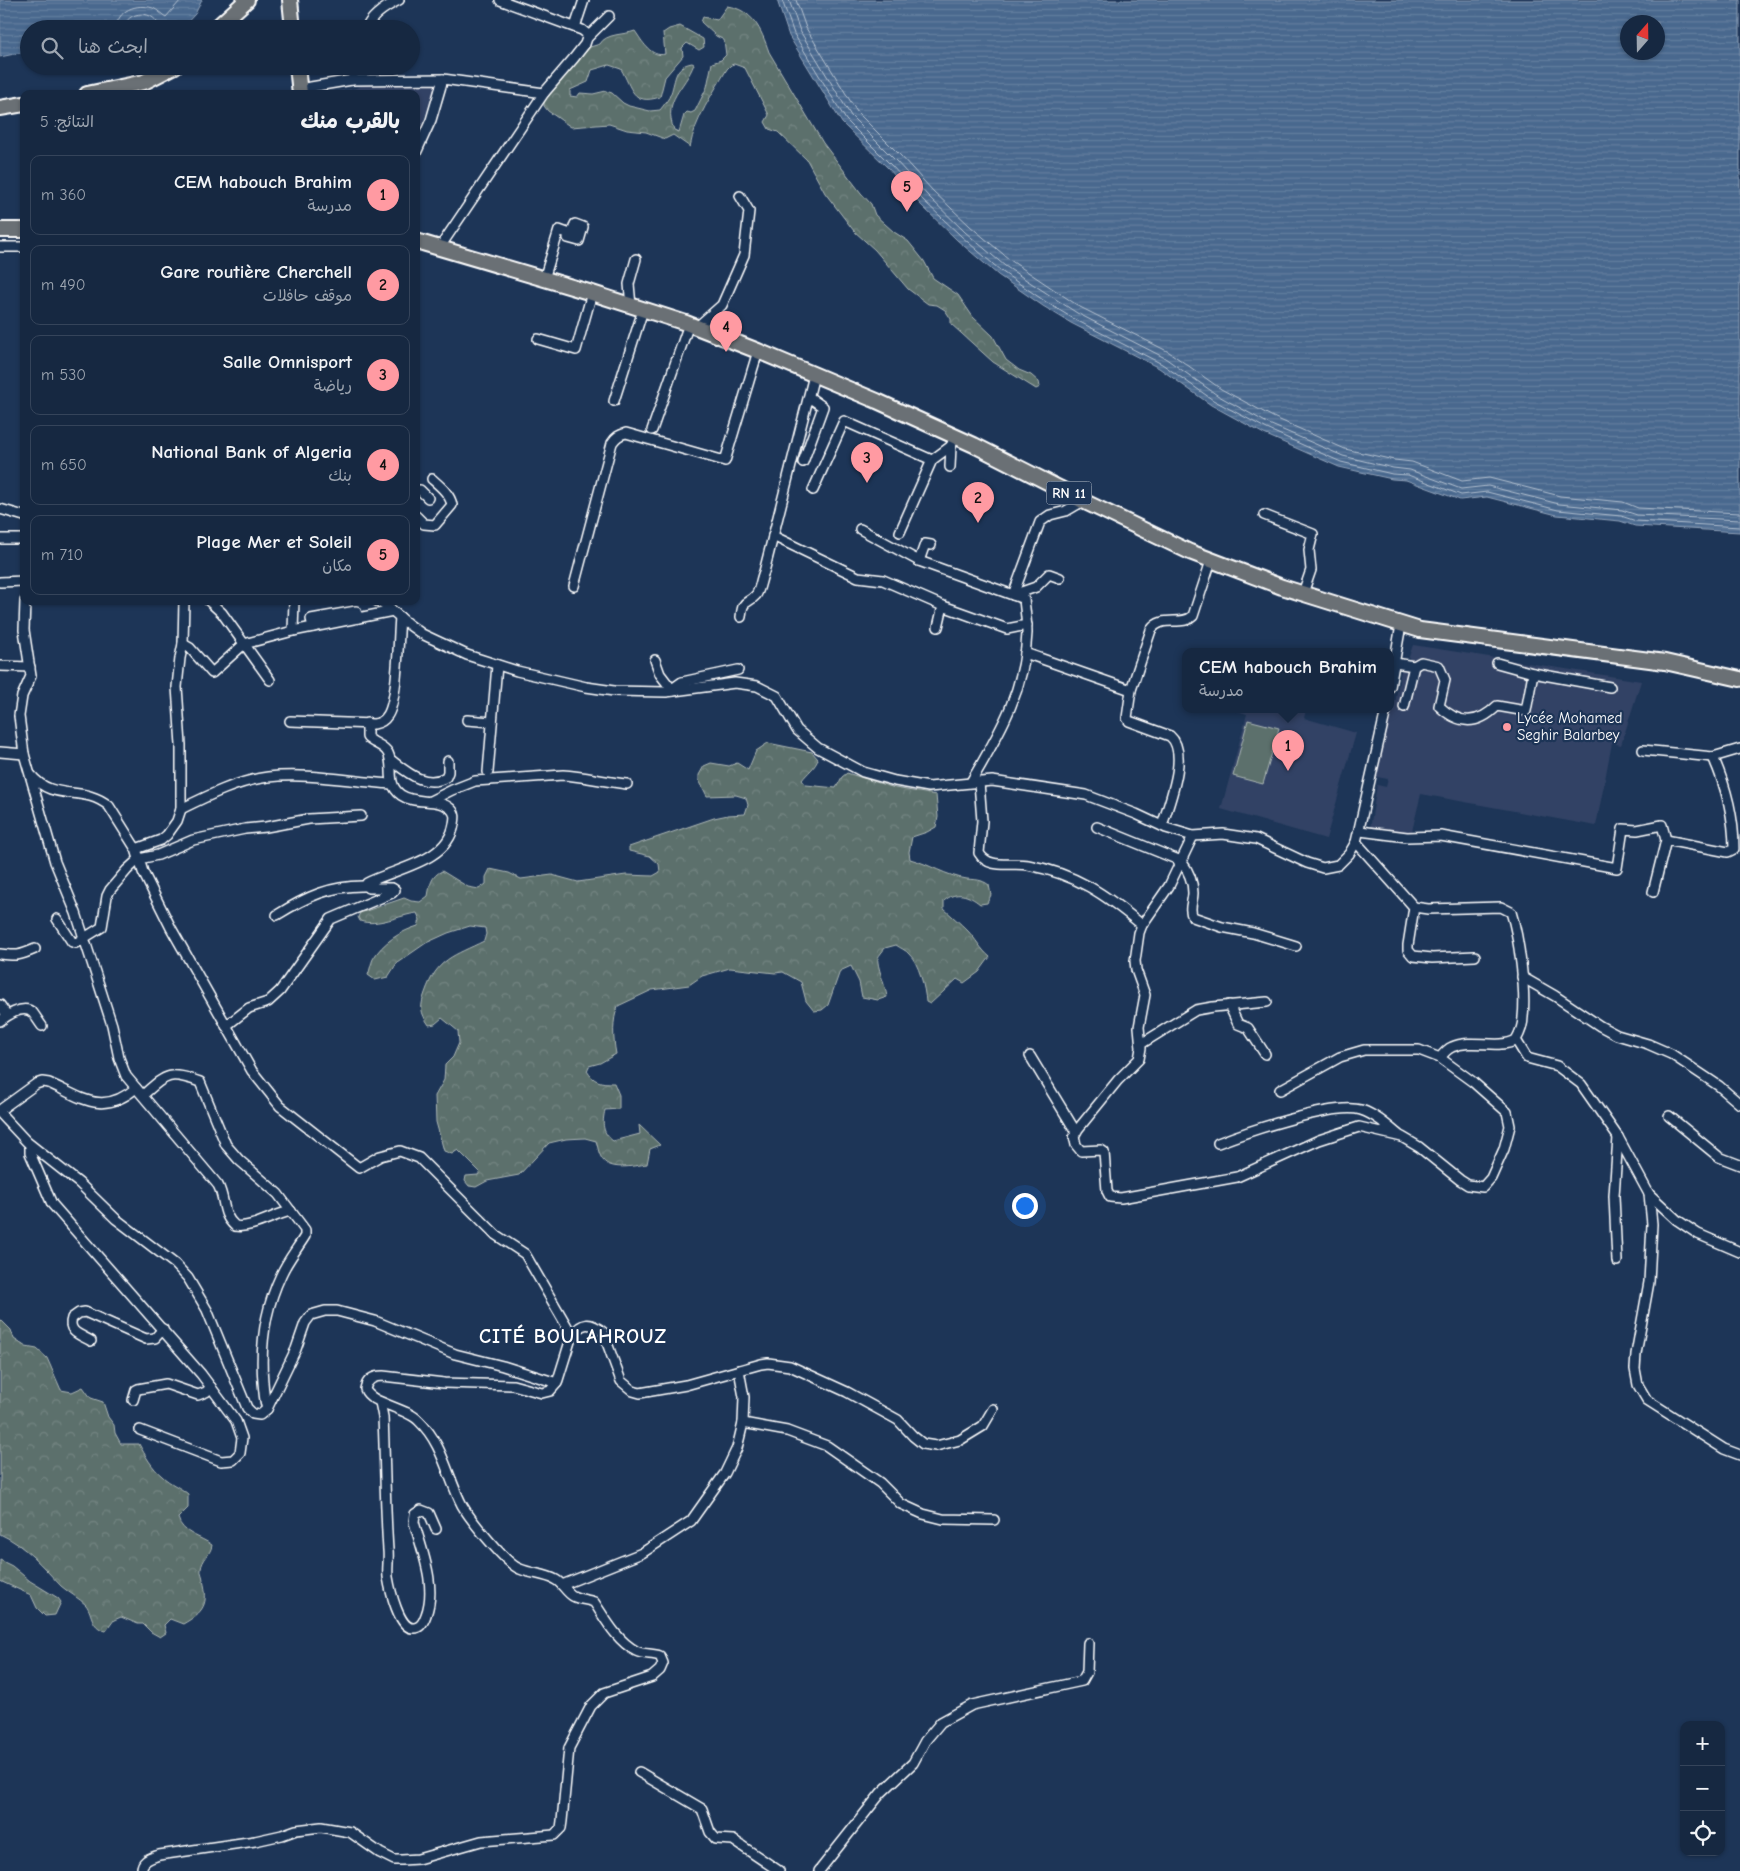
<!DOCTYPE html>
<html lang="ar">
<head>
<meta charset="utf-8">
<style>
  :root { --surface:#162841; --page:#1f3048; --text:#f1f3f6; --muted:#9ea6b1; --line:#35445a; --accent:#ff9aa2 }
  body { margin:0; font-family:"Comic Neue","Playpen Sans Arabic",sans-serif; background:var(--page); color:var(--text); direction:rtl }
  .controls { position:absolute; right:15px; bottom:15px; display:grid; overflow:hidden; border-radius:10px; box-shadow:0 1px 4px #0004 }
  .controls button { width:45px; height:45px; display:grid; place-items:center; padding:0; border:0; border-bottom:1px solid var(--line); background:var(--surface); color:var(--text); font:25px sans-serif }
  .compass { position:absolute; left:1620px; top:15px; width:45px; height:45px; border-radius:50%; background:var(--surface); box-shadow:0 1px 4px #0004; rotate:20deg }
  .you { position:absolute; left:1024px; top:1205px; width:18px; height:18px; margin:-12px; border:4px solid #fff; border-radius:50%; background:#1a73e8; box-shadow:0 0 0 8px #1a73e833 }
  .badge { display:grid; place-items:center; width:32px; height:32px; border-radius:50%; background:var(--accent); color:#111; font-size:16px; font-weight:700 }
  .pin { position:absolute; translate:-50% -41px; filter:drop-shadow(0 1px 2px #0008) }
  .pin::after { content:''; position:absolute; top:26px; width:18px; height:15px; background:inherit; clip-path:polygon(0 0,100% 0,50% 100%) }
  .popup { position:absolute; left:1182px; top:648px; width:212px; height:65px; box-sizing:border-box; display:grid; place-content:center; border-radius:10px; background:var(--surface); filter:drop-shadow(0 1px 4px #0005); font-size:16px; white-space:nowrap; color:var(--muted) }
  .popup b { font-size:19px; color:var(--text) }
  .popup::after { content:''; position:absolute; left:50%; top:100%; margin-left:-10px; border:10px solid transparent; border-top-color:var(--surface) }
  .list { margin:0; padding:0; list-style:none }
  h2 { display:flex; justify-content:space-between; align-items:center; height:65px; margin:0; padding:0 20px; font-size:21px }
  h2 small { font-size:16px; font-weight:400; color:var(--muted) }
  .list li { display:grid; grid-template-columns:32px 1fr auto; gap:15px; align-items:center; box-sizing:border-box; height:80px; margin:0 10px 10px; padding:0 10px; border:1px solid var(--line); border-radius:10px }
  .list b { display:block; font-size:19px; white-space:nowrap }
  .list p { margin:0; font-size:16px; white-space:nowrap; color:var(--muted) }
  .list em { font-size:16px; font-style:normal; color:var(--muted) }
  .icon { flex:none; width:28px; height:28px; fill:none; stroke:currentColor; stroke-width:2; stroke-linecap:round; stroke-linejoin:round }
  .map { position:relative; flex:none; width:1740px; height:1871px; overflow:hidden; direction:ltr }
  .search { position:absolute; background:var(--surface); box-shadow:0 1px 4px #0004; left:20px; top:20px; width:400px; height:55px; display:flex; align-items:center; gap:12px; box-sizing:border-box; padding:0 18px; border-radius:28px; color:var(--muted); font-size:19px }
  .panel { position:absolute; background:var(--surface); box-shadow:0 1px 4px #0004; left:20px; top:90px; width:400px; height:515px; border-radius:10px; direction:rtl }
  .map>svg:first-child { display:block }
  .built { fill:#324365 }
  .grass { fill:#5c706c; stroke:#aeb8b6 }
  .forest { fill:url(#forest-crowns); stroke:#aeb8b6 }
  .water { fill:url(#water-rules); stroke:#92a4bb; fill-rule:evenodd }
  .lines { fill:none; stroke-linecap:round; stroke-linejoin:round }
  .shore { stroke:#b6c3d2; stroke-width:1 }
  .street-casing { stroke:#fff; stroke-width:12 }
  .primary-casing { stroke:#fff; stroke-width:18 }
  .street { stroke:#1d3557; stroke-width:9 }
  .primary { stroke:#6b7074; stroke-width:14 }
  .poi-dot { fill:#ff9aa2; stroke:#1d3557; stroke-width:2 }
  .labels { text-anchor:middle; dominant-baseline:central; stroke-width:4.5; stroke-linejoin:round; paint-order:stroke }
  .shield { fill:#1d3557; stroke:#bbc2cd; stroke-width:1 }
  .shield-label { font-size:14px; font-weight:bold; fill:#fff }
  .poi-label { font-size:15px; fill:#fff; stroke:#1d3557; text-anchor:start }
  .district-label { font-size:20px; font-weight:bold; letter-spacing:1px; fill:#fff; stroke:#1d3557 }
</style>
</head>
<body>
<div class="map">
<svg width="1740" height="1871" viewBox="0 0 1740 1871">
  <defs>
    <pattern id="forest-crowns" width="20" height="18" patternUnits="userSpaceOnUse" patternTransform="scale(1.25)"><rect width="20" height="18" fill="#5c706c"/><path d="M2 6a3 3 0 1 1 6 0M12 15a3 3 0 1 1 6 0" fill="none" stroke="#748582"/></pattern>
    <pattern id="water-rules" width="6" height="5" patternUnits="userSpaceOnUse" patternTransform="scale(1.25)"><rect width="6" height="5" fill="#49688e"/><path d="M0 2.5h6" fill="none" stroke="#647f9f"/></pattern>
  </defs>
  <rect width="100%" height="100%" fill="#1d3557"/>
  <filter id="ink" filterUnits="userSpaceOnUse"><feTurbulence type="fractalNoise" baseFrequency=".02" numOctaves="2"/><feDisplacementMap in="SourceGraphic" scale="10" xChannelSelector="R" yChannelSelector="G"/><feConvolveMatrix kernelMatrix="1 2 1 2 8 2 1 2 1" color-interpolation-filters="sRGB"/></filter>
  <g filter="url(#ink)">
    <!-- built -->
    <g class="built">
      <polygon points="365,84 436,85 435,91 416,140 416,94 314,94 354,89"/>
      <polygon points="1413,645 1641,681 1621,745 1612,743 1596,826 1421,794 1412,831 1397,832 1370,829 1377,785 1386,787 1388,779 1377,777 1391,711 1394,709 1403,659 1408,660"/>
      <polygon points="1234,710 1306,710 1304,718 1356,733 1326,839 1221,809 1247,714"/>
    </g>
    <!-- grass -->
    <polygon class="grass" points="1248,720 1279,728 1263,784 1233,776"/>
    <!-- forest -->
    <g class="forest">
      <path d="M727,6C753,10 761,29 769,52L823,143L861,193L871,204L875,215L894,232L908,241L924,261L933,278L958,295L973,317L993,336L1006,360L1019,370L1031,375L1039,382L1040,387L1036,389L993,362L951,324V319L945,310L937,305L928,304L908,289L875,250L854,231L825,193L807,160L778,132L769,129L765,122L769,115L745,68L734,64L731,65L727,69C713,93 695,119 690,147L673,135L665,139L646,132L627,130L609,124L571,127L548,111L544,106V101L550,93L590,47L600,44C606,33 625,35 635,31C642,41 651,58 665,54L663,33L669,29L680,26L703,39L704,47L699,50L687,43L682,48L683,56L665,77L660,97C632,106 632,88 621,69L609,65L592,70L588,82L570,90V96L577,97L580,93L593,94L606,91L612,93L623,103L629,106L650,111L660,110C664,105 669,99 671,93C676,79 674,66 692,63L694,64C685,89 662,99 674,130L679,132L684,115L687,112L691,113L695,111L707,87L712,63L721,60L726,55L724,40L716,36L701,22L703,17L717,20Z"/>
      <path d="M768,743L812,752L818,759C816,767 807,773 802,780L806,785L836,788L842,777L847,773L895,788L936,795L938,817L936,827L927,832L912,837L909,852L910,859C929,864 946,876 967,879C976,880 981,879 989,885L991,895L987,903L980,904C969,895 956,890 944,901V909C952,916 960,923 967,930C976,939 981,950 990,957L979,972L964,983L957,979L930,1004L926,1002C925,988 919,963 909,954C906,950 900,948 896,945L885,948C883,951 879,955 878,958C876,964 886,987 887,997L878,1000L862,997L859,982L851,966L840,971L828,1005L822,1010L814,1011L806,1001L801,982L783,972L775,973L730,968L702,976L689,985L652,990L618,1006C612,1021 613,1038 616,1054L600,1063L589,1066L587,1071C594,1082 600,1083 614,1083L619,1095V1109L605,1110C602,1123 602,1133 613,1141L640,1134L639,1125L660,1145L650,1149L647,1164C633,1166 608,1172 601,1157C598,1152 598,1146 596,1141L585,1138L566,1139L549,1143L519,1175L487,1181L476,1187L469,1186L465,1181L466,1176L478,1175L480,1172L458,1150L452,1154L444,1151L436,1122L435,1096L444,1080L445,1065L453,1057L459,1043L458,1031L442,1018L435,1024L429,1025C420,1012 420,1007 425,993C437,958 454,956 484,941L486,934L485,928L470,926L448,933L426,943L397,963L388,977L375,980L368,975C370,970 371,963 373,959C382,943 401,931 418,926L420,920L417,913C400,915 377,927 360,921L358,917L360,913L404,898L411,901L420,902L428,896C430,885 431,876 442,871L468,887L479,889L486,884V877L490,869L509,873L521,879L552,875L578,882L626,875L653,876L660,872L659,864L650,856L629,851V847L714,818L728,815L745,814L748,805L746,798L736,795L707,796L699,780V775L704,766L711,763L729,766L737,763L748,770L756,751Z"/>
      <path d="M0,1319L11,1330L14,1339L26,1347L37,1349L47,1358L61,1390L72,1392L83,1387L91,1398L103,1402L108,1417L114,1425L115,1433L121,1444H139C145,1455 152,1468 162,1476C170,1484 180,1487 188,1494V1508L178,1518C182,1534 200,1536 212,1545C211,1554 202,1559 201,1569C200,1572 203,1576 203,1580C209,1604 204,1612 183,1624L170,1619L164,1625L166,1633L160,1637L151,1632L143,1624H138L121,1617L114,1620L106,1631C90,1627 93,1614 86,1605C79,1598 69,1593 61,1586C42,1566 26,1546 0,1534Z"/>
      <polygon points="0,1560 12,1566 30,1581 58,1598 61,1602 55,1615 45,1616 37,1608 31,1595 0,1581"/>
    </g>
    <!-- water -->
    <g class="water">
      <polygon points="0,0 202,0 195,14 181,29 160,29 141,25 125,29 29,29 29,51 0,57"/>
      <path d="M777,0H1740V532L1635,526L1620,521L1557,515L1487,497L1460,500L1406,480L1392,479L1339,467L1264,434L1211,405L1159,368L1071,323L1043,306L998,275L957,240L920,204L888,168L842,123L789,36ZM1628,22H1658V52H1628Z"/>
    </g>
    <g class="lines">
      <!-- shore -->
      <g class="shore">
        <polyline points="782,0 794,34 846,120 891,165 923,200 961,236 1001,271 1046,302 1074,319 1162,364 1213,400 1267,429 1341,462 1392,474 1408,475 1461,495 1487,492 1558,510 1621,516 1636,521 1740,527"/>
        <polyline points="789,0 800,31 851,116 896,161 928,196 965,232 1005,266 1077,313 1165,358 1217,395 1269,424 1343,456 1393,468 1410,470 1461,489 1488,486 1559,504 1622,510 1637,515 1740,520"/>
        <polyline points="796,0 806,28 857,112 901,156 933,191 970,226 1010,260 1080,307 1169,352 1221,389 1273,417 1345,449 1394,460 1412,462 1462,481 1489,478 1560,496 1623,502 1638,508 1740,513"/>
        <path d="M116,29C117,10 136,3 153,8C158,10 162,15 166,17L181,0"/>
        <path d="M124,29C125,9 158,9 159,29"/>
      </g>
      <!-- street casing -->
      <g class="street-casing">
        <g id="street">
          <polyline points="500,0 582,30 587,34 587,38"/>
          <polyline points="575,27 584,0"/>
          <path d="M366,29C371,16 387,6 399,0"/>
          <polyline points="352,80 443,79 544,93"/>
          <polyline points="299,89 352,80 355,66"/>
          <polyline points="416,153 431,120 443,79"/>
          <polyline points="0,247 24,247"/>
          <polyline points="440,247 544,93 574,58 585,44 587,38 609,16"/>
          <polyline points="544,279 559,230 570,234 568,238 579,241 583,227 575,224 572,234 570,234"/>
          <polyline points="631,306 629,284 636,259"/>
          <polyline points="697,327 722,305 744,255 749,211 740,196"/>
          <polyline points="538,339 576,350 592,293"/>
          <polyline points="614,401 643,310"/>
          <polyline points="652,430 689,324"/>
          <polyline points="932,460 951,446"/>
          <polyline points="803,462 823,407 809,397"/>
          <polyline points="950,467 951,446 955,437"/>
          <polyline points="416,490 420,490 428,498"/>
          <polyline points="813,490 844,421 932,460 900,532"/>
          <polyline points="0,509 24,516"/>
          <polyline points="1264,515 1313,534 1309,550 1311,570 1303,593"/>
          <path d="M416,516L424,524L435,525L452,505C450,494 440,486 432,479"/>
          <polyline points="860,529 919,561 1013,595 1036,587 1049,574 1060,578"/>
          <polyline points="773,536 858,577 883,580 943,606 1007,629 1027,625"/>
          <polyline points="0,539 24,539"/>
          <polyline points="919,561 925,544 931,545"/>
          <polyline points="0,582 24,581"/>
          <path d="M574,586L612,443C616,437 619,435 626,433L725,461L758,351"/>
          <path d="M25,601L24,630L31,676L22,696L19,716L24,754L55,862L76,913L112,1025L119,1058L126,1076L218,1185C226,1200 221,1214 235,1226C252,1229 274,1214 291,1211"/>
          <polyline points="209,601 222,613 270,680"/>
          <polyline points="377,601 388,607 408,624 422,634 467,655 517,671 586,687 614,691 666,692 735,683 757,686 777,696 797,730 818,748 863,772 895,781 929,787 992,781 1086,795 1136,814 1166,828 1193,836 1223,834 1256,839 1307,863 1323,868 1338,865 1349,854 1356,842 1386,710"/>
          <path d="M741,617C743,598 746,606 756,595C760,590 761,578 764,572L814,375"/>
          <polyline points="313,627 311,619 356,611 358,618"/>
          <polyline points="938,627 943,606"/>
          <polyline points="293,631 393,611"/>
          <polyline points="183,644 190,648 212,673 244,644 293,631 294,601"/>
          <polyline points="1025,653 1131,690"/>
          <polyline points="655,660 660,674 673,691 675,687 682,682 738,670"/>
          <polyline points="1395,663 1414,666 1404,707"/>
          <polyline points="1497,663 1533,673"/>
          <polyline points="0,666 30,667"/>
          <path d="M1414,666L1421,662L1439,666L1445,680L1439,706C1459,725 1478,725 1497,706L1526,711L1533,673L1610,687"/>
          <polyline points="1390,687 1401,625"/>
          <polyline points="467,720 492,722"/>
          <path d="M290,721L374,724C380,723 384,721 387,716C398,702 398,638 400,617"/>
          <polyline points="1643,750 1713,757 1740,749"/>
          <polyline points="0,752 24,754"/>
          <path d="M391,760C407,772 425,789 446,777L448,772V761"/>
          <polyline points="488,772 497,665"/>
          <path d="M31,775C54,803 83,784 109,806L136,849L161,840L167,835L177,821L181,809V745L177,687L180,658L183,644L184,601"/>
          <path d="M971,782C999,734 1025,691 1027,633C1027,622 1025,610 1024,599L1013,595L1040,522L1050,515L1066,511L1083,501"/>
          <path d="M979,782L982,821L979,853C989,870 1011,862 1028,865C1076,874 1105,894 1142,925"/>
          <path d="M430,801L452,790L475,781L563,775C584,776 605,782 627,784"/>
          <path d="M181,809C209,795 238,781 268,777C307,772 353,782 392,784"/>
          <path d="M1162,826C1168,805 1190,753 1170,736L1129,721L1127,718L1131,690L1151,630C1162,614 1181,627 1193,616L1211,561"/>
          <path d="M1097,827L1181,861C1188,870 1193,882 1193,893C1193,902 1188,909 1193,917L1222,927L1253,933L1296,946"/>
          <polyline points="1360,831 1407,837 1441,836 1617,868 1623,829 1637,830 1662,825 1666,840 1653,892"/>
          <polyline points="1193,836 1169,886 1142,925 1139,933 1135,961 1136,970 1145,995 1139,1027 1141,1048 1139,1059 1118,1080 1078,1129 1074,1136 1076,1145 1081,1151 1101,1150 1104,1152 1107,1191 1110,1197 1121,1198 1237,1177 1319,1140 1359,1127 1402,1137 1419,1147 1460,1180 1468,1185 1483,1187 1491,1178 1504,1149 1510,1126 1507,1112 1473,1082 1440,1058 1419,1050 1364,1050 1340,1057 1280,1090"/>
          <path d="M1666,840L1728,852L1734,849C1734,818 1726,786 1713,757"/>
          <path d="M1356,842L1414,907L1428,909L1501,907L1511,912C1519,937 1526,991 1523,1017C1523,1026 1520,1033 1516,1040C1499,1050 1472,1038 1452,1047C1447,1049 1443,1054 1440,1058"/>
          <polyline points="136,849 143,872 171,928 252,1071 280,1106 359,1168 380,1156 400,1151 419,1158 496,1235 525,1254 572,1335 557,1383"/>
          <polyline points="1414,907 1408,945 1408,950 1413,956 1432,958 1475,956"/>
          <path d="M277,915C306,897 331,885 366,886"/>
          <polyline points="57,919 72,942 76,943 102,927 107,896 110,890 127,870 139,859 158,855 193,840 245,829 266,827 309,819 361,816"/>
          <path d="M0,954C17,956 19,956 35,949"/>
          <polyline points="1522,977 1555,996 1600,1026 1617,1035 1648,1044 1671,1054 1719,1086 1740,1104"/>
          <polyline points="0,1005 7,1015"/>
          <polyline points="1229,1005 1238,1024 1248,1028 1265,1054"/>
          <path d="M0,1021C8,1015 24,1004 33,1013C36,1017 39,1022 42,1026"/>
          <path d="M226,1026L249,1008L268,1002L280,991L331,919L392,893L395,890L392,888H368L366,885L367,883C396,868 448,862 454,824C455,818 456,814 451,809C438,797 415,805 401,795C385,783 395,767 388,753C383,744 373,744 367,737V723"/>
          <polyline points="1516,1040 1527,1058 1557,1066 1581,1084 1618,1137 1649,1194 1652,1224 1649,1282 1636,1354 1635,1369 1638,1385 1647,1400 1724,1449 1740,1455"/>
          <polyline points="1141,1044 1196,1010 1213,1007 1267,1002"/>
          <polyline points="1030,1056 1076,1132"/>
          <path d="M143,1095C167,1074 169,1071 200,1082L226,1145L239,1160L278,1194L305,1230V1236C297,1249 287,1261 281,1275C265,1309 260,1345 263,1382C264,1391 264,1400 267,1409"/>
          <path d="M0,1110L36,1084L42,1082L49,1083C82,1098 103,1116 136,1088"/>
          <path d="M0,1113L27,1142L79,1183L116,1219L175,1264L188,1278L207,1310L247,1408L253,1414L260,1415L267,1409L296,1349L305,1323L311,1315L325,1311H337L375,1321L455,1354L503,1366L557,1383L550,1391L542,1393L513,1385L444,1383L383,1376C374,1376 367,1379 365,1389C370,1404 406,1407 419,1421C443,1444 447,1476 462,1505C470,1519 506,1564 520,1569C532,1574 545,1574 556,1580C563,1584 566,1592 573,1596C580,1600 587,1599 594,1602C606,1620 617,1641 636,1651C644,1655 652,1653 660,1656L663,1663L660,1670L652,1677L604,1693L591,1706L569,1748L562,1821L561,1828L554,1835L481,1841L418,1859L402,1860H394L380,1853L350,1832L321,1827L296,1830L282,1835L255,1841L159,1855C151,1858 141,1860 142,1871"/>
          <polyline points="1669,1116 1719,1157 1740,1165"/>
          <path d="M1218,1143C1246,1132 1334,1102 1361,1110C1376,1115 1388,1126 1400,1136"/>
          <polyline points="30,1145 30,1153 52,1204 201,1374 236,1421 242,1438 240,1453 233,1460 221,1461 140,1430"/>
          <polyline points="1649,1194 1677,1220 1698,1234 1740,1252"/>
          <polyline points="1617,1261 1614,1196 1618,1137"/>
          <path d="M572,1335C582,1322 590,1321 603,1332L621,1381L633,1391L640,1393L686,1385L761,1364L768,1363L790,1366L847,1392L898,1420L913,1436L923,1444L936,1446L960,1440L983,1426L993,1409"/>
          <path d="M91,1341C81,1335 67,1332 72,1318L79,1313L85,1312L146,1339L155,1338L163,1329"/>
          <polyline points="133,1400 136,1390 138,1389 166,1384 198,1395 206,1392 211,1387"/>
          <path d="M380,1402L383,1417C385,1462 385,1506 388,1550C389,1559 387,1568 388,1577C390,1589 399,1630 414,1628C421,1628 424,1621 426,1615C437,1586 422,1551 414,1522L415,1514L421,1510L429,1513L436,1529"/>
          <polyline points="743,1423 787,1431 827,1446 880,1483 901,1504 923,1514 943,1519 994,1520"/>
          <polyline points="562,1585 642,1553 691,1521 725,1473 737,1448 743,1423 744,1397 739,1370"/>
          <polyline points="639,1772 702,1809 710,1832 716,1839 733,1840 779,1871"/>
          <polyline points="819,1871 881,1793 913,1763 925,1741 941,1722 972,1705 1082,1681 1087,1672 1088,1643"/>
        </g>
      </g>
      <!-- primary casing -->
      <g class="primary-casing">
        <g id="primary">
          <polyline points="290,0 293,29"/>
          <polyline points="215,29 247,0"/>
          <polyline points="297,66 300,94"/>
          <polyline points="87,94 144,82 175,66"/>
          <polyline points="0,108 24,104"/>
          <polyline points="0,230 24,230"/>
          <polyline points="416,241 592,293 686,323 758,351 877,401 974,445 1059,488 1083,501 1190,552 1282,587 1420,630 1665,662 1740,679"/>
        </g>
      </g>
      <!-- street -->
      <use href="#street" class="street"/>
      <!-- primary -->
      <use href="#primary" class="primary"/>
    </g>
  </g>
  <!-- markers -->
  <circle class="poi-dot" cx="1507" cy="727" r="5"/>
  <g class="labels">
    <!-- shield labels -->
    <rect class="shield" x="1046.5" y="481.5" width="45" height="23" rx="4"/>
    <g class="shield-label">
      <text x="1069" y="493">RN 11</text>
    </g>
    <!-- poi labels -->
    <g class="poi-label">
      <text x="1517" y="718">Lycée Mohamed<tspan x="1517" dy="17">Seghir Balarbey</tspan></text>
    </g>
    <!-- district labels -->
    <g class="district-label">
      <text x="573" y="1336">CITÉ BOULAHROUZ</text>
    </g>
  </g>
</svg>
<div class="controls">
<button>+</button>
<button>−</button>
<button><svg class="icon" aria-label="locate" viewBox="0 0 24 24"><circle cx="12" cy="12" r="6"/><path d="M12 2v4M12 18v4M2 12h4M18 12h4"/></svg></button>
</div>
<svg class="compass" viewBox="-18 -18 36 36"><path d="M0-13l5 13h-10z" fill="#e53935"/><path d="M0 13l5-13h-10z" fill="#9ea6b1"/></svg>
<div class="you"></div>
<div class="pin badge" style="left:1288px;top:771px">1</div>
<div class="popup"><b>CEM habouch Brahim</b>مدرسة</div>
<div class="pin badge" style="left:978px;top:523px">2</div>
<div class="pin badge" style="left:867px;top:483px">3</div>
<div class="pin badge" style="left:726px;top:352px">4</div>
<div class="pin badge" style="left:907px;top:212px">5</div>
<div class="search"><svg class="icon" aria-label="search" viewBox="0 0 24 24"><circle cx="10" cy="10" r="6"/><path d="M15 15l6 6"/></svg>ابحث هنا</div>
<section class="panel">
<h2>بالقرب منك<small>النتائج: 5</small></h2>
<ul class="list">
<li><span class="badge">1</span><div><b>CEM habouch Brahim</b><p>مدرسة</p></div><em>360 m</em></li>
<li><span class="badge">2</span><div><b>Gare routière Cherchell</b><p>موقف حافلات</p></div><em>490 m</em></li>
<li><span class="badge">3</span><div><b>Salle Omnisport</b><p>رياضة</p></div><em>530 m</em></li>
<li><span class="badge">4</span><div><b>National Bank of Algeria</b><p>بنك</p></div><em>650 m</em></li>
<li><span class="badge">5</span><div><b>Plage Mer et Soleil</b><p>مكان</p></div><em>710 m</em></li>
</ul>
</section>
</div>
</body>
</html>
